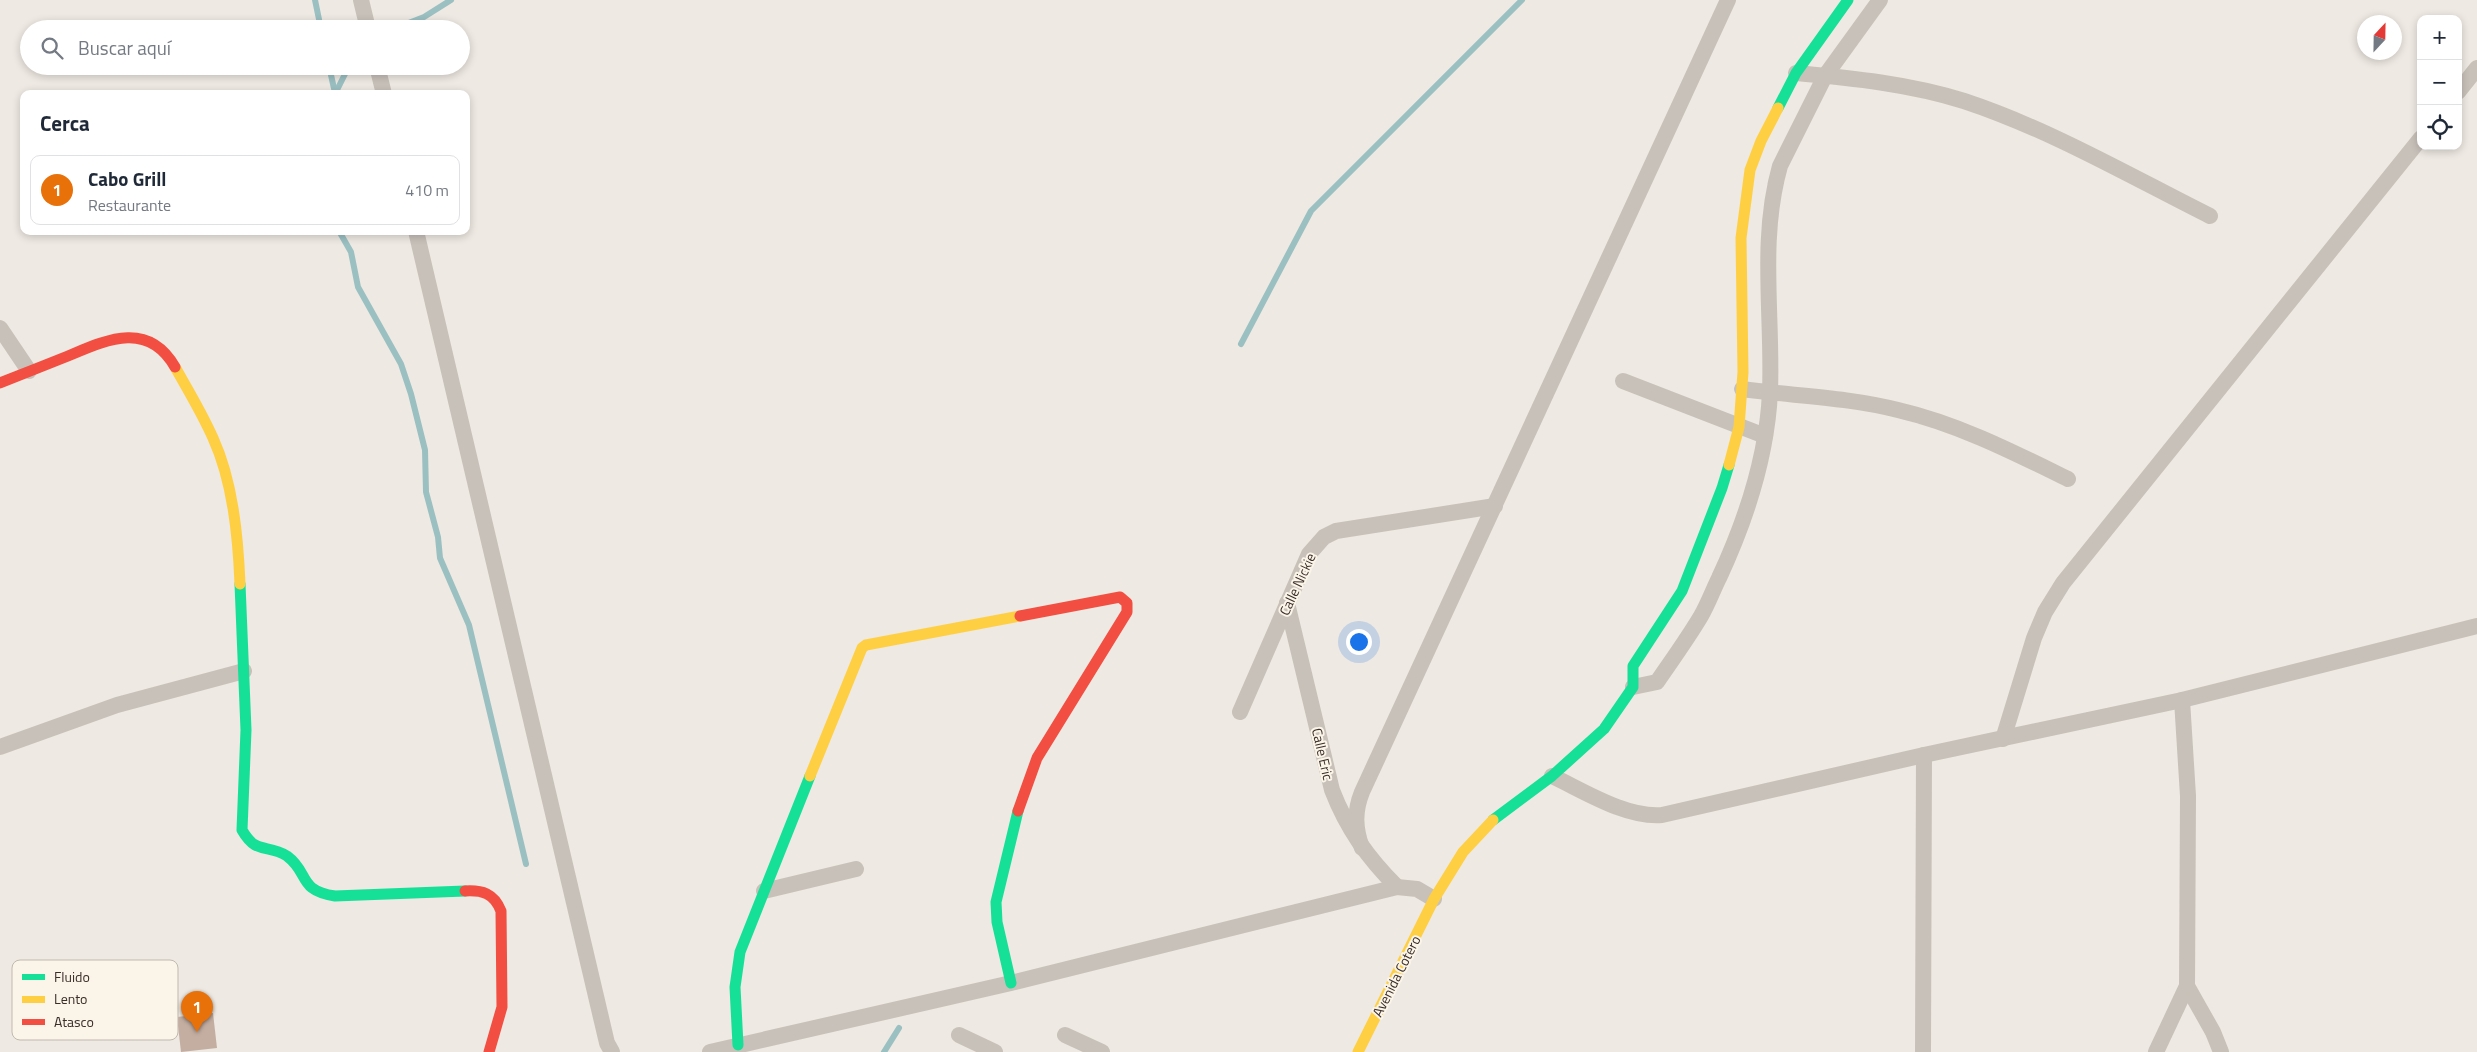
<!DOCTYPE html>
<html lang="es">
<head>
<meta charset="utf-8">
<style>
  :root { --surface:#fff; --page:#f2f2f3; --text:#1f2937; --muted:#747a83; --line:#e0e1e3; --accent:#1a73e8 }
  body { margin:0; font-family:"Titillium Web",sans-serif; background:var(--page); color:var(--text) }
  .controls { position:absolute; right:15px; top:15px; display:grid; overflow:hidden; border-radius:10px; box-shadow:0 2px 8px #0003 }
  .controls button { width:45px; height:45px; display:grid; place-items:center; padding:0; border:0; border-bottom:1px solid var(--line); background:var(--surface); color:var(--text); font:25px sans-serif }
  .compass { position:absolute; left:2357px; top:15px; width:45px; height:45px; border-radius:50%; background:var(--surface); box-shadow:0 2px 8px #0003; rotate:22deg }
  .you { position:absolute; left:1358px; top:641px; width:18px; height:18px; margin:-12px; border:4px solid #fff; border-radius:50%; background:#1a73e8; box-shadow:0 0 0 8px #1a73e833 }
  .badge { display:grid; place-items:center; width:32px; height:32px; border-radius:50%; background:var(--accent); color:#fff; font-size:16px; font-weight:700 }
  .pin { position:absolute; translate:-50% -41px; filter:drop-shadow(0 1px 2px #0008) }
  .pin::after { content:''; position:absolute; top:26px; width:18px; height:15px; background:inherit; clip-path:polygon(0 0,100% 0,50% 100%) }
  .list { margin:0; padding:0; list-style:none }
  h2 { display:flex; justify-content:space-between; align-items:center; height:65px; margin:0; padding:0 20px; font-size:21px }
  h2 small { font-size:16px; font-weight:400; color:var(--muted) }
  .list li { display:grid; grid-template-columns:32px 1fr auto; gap:15px; align-items:center; box-sizing:border-box; height:70px; margin:0 10px 10px; padding:0 10px; border:1px solid var(--line); border-radius:10px }
  .list b { display:block; font-size:19px; white-space:nowrap }
  .list p { margin:0; font-size:16px; white-space:nowrap; color:var(--muted) }
  .list em { font-size:16px; font-style:normal; color:var(--muted) }
  .icon { flex:none; width:28px; height:28px; fill:none; stroke:currentColor; stroke-width:2; stroke-linecap:round; stroke-linejoin:round }
  .map { position:relative; flex:none; width:2477px; height:1052px; overflow:hidden }
  .search { position:absolute; background:var(--surface); box-shadow:0 2px 8px #0003; left:20px; top:20px; width:450px; height:55px; display:flex; align-items:center; gap:12px; box-sizing:border-box; padding:0 18px; border-radius:28px; color:var(--muted); font-size:19px }
  .panel { position:absolute; background:var(--surface); box-shadow:0 2px 8px #0003; left:20px; top:90px; width:450px; height:145px; border-radius:10px }
  .map>svg:first-child { display:block }
  .lines { fill:none; stroke-linecap:round; stroke-linejoin:round }
  .stream { stroke:#9bc0c2; stroke-width:6 }
  .building { fill:#c4aea2 }
  .street { stroke:#c8c1ba; stroke-width:16 }
  .fast { stroke:#16e098; stroke-width:11 }
  .slow { stroke:#ffcf43; stroke-width:11 }
  .jam { stroke:#f24e42; stroke-width:11 }
  .labels { text-anchor:middle; dominant-baseline:central; stroke-width:4; stroke-linejoin:round; paint-order:stroke }
  .street-label { font-size:14px; fill:#392e28; stroke:#fbf4e9 }
  .key { fill:#fbf4e9; stroke:#c1b9af; stroke-width:1 }
  .key-label { font-size:14px; fill:#392e28 }
</style>
</head>
<body>
<div class="map">
<svg width="2477" height="1052" viewBox="0 0 2477 1052">
  <rect width="100%" height="100%" fill="#eee9e2"/>
  <g class="lines">
    <!-- stream -->
    <g class="stream">
      <polyline points="315,0 321,29"/>
      <polyline points="393,29 424,17 451,0"/>
      <polyline points="329,66 335,93"/>
      <polyline points="335,94 349,66"/>
      <polyline points="339,231 351,252 358,287 401,364 411,394 425,450 426,492 438,537 440,558 469,625 526,864"/>
      <polyline points="1241,344 1311,211 1522,0"/>
      <polyline points="884,1052 899,1028"/>
    </g>
  </g>
  <!-- building -->
  <polygon class="building" points="213,1013 217,1048 181,1052 177,1017"/>
  <g class="lines">
    <!-- street -->
    <g class="street">
      <polyline points="361,0 368,29"/>
      <polyline points="377,66 384,94"/>
      <path d="M1796,73C1852,78 1910,84 1964,101C2049,129 2130,176 2210,216"/>
      <polyline points="2458,92 2477,68"/>
      <polyline points="416,231 607,1043 612,1052"/>
      <polyline points="0,328 29,371"/>
      <polyline points="1623,381 1765,436"/>
      <path d="M1742,389C1794,396 1847,397 1898,410C1958,424 2013,452 2068,479"/>
      <path d="M1287,603L1332,790C1347,829 1368,858 1397,887"/>
      <path d="M1633,687L1657,682C1672,660 1688,638 1701,616C1708,604 1713,590 1719,578C1746,520 1767,457 1770,392C1773,316 1759,240 1780,166L1825,76L1880,0"/>
      <polyline points="1240,712 1309,554 1324,537 1336,531 1495,506"/>
      <polyline points="2003,739 2034,638 2045,612 2063,583 2421,138"/>
      <polyline points="0,747 117,705 244,671"/>
      <path d="M1552,776C1584,791 1626,818 1662,815L1924,755L2182,700L2477,626"/>
      <path d="M1362,848C1355,828 1354,812 1362,792L1728,0"/>
      <polyline points="764,891 856,869"/>
      <polyline points="2187,986 2213,1032 2221,1052"/>
      <polyline points="959,1035 995,1052"/>
      <polyline points="1065,1035 1102,1052"/>
      <polyline points="710,1052 1011,983 1397,887 1417,889 1434,899"/>
      <polyline points="1923,1052 1924,755"/>
      <polyline points="2156,1052 2187,986 2188,796 2182,700"/>
    </g>
    <!-- fast -->
    <g class="fast">
      <polyline points="1778,108 1796,73 1848,0"/>
      <path d="M240,584L246,730L242,830C257,856 267,843 287,856C310,873 297,890 335,896L465,891"/>
      <polyline points="1493,820 1552,776 1604,729 1633,687 1633,666 1682,591 1722,488 1729,465"/>
      <polyline points="1011,983 997,922 996,902 1018,811"/>
      <polyline points="738,1045 735,987 740,952 810,776"/>
    </g>
    <!-- slow -->
    <g class="slow">
      <path d="M175,367C188,390 202,413 213,438C233,482 238,536 240,584"/>
      <polyline points="1729,465 1739,427 1743,372 1741,238 1750,170 1761,141 1778,108"/>
      <polyline points="810,776 862,648 866,645 1020,616"/>
      <polyline points="1358,1052 1434,899 1463,852 1493,820"/>
    </g>
    <!-- jam -->
    <g class="jam">
      <path d="M0,383C23,374 45,365 68,356C106,340 148,320 175,367"/>
      <polyline points="1018,811 1037,758 1127,612 1127,603 1120,597 1020,616"/>
      <path d="M465,891C482,890 494,893 501,911L502,1007L489,1052"/>
    </g>
  </g>
  <g class="labels">
    <!-- street labels -->
    <g class="street-label">
      <text transform="translate(1297 584) rotate(-65)">Calle Nickie</text>
      <text transform="translate(1323 754) rotate(77)">Calle Eric</text>
      <text transform="translate(1396 976) rotate(-63)">Avenida Cotero</text>
    </g>
  </g>
  <!-- legend -->
  <rect x="12" y="960" width="166" height="80" rx="8" class="key"/>
  <rect x="22" y="974" width="23" height="6" fill="#16e098"/>
  <rect x="22" y="996" width="23" height="7" fill="#ffcf43"/>
  <rect x="22" y="1019" width="23" height="6" fill="#f24e42"/>
  <g class="key-label">
    <text x="54" y="982">Fluido</text>
    <text x="54" y="1004">Lento</text>
    <text x="54" y="1027">Atasco</text>
  </g>
</svg>
<div class="controls">
<button>+</button>
<button>−</button>
<button><svg class="icon" aria-label="locate" viewBox="0 0 24 24"><circle cx="12" cy="12" r="6"/><path d="M12 2v4M12 18v4M2 12h4M18 12h4"/></svg></button>
</div>
<svg class="compass" viewBox="-18 -18 36 36"><path d="M0-13l5 13h-10z" fill="#e53935"/><path d="M0 13l5-13h-10z" fill="#747a83"/></svg>
<div class="you"></div>
<div class="pin badge" style="left:197px;top:1032px;background:#e8710a">1</div>
<div class="search"><svg class="icon" aria-label="search" viewBox="0 0 24 24"><circle cx="10" cy="10" r="6"/><path d="M15 15l6 6"/></svg>Buscar aquí</div>
<section class="panel">
<h2>Cerca<small></small></h2>
<ul class="list">
<li><span class="badge" style="background:#e8710a">1</span><div><b>Cabo Grill</b><p>Restaurante</p></div><em>410 m</em></li>
</ul>
</section>
</div>
</body>
</html>
